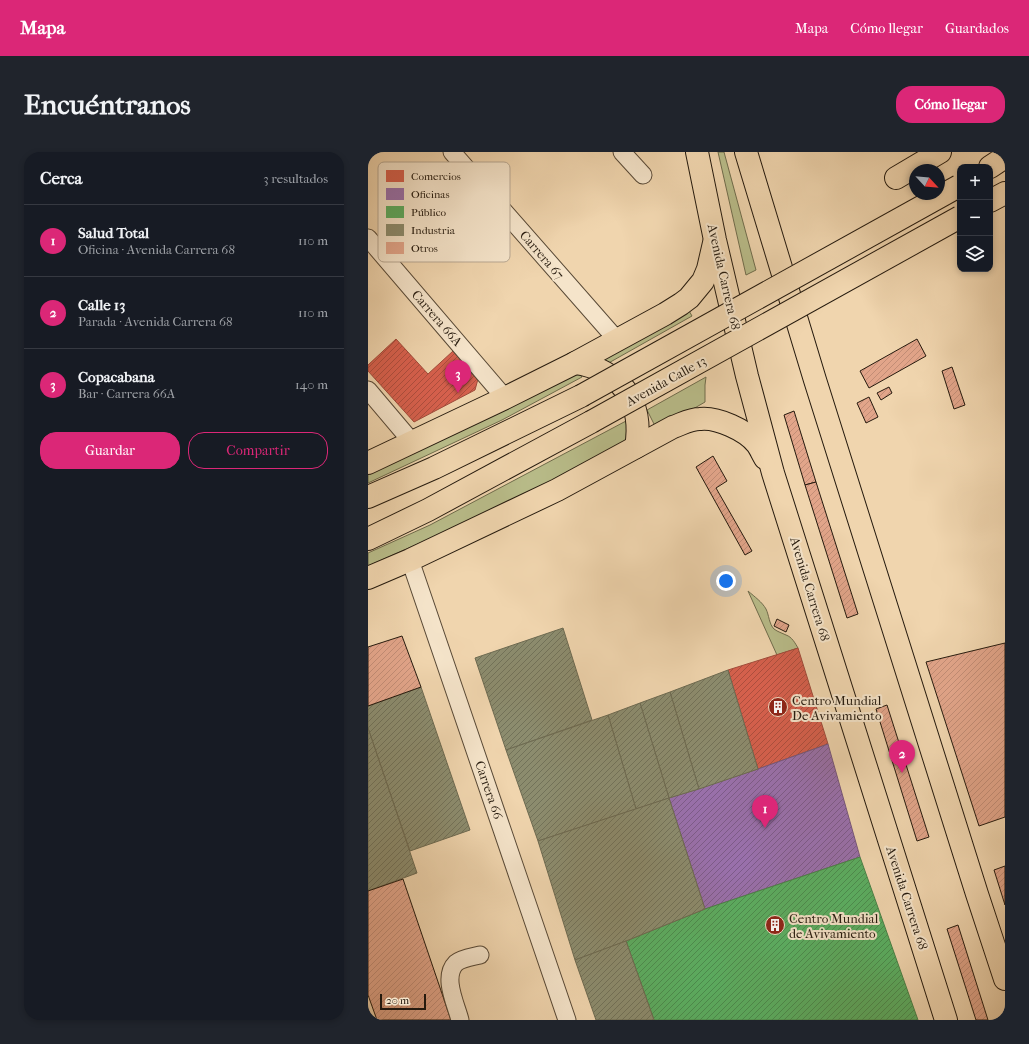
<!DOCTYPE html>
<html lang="es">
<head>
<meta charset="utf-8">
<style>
  :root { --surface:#171b24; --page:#20242c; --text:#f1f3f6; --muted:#9ea1a6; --line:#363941; --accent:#db2777 }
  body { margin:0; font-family:"IM FELL French Canon",serif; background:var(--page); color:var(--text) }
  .controls { position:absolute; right:12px; top:12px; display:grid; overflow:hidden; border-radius:8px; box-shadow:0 2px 6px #0003 }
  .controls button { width:36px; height:36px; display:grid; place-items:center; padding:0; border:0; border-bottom:1px solid var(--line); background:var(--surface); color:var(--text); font:20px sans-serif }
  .compass { position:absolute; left:541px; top:12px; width:36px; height:36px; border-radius:50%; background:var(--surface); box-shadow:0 2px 6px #0003; rotate:116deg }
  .scale { position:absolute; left:12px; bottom:10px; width:46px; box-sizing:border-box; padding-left:4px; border:2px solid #251a0e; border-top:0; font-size:11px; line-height:14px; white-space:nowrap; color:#251a0e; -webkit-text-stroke:3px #f5e4ca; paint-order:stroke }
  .you { position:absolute; left:358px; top:429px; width:14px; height:14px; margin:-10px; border:3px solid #fff; border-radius:50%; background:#1a73e8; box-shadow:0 0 0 6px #1a73e833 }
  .badge { display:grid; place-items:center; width:26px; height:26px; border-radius:50%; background:var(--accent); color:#fff; font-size:13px; font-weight:700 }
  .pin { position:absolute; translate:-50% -33px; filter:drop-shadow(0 1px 2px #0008) }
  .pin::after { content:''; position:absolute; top:21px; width:14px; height:12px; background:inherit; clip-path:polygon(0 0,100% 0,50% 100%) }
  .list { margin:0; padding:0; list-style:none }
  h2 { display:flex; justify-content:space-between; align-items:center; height:52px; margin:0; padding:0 16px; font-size:17px }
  h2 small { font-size:13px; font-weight:400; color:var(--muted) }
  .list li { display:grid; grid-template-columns:26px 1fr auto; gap:12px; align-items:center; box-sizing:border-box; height:72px; padding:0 16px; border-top:1px solid var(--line) }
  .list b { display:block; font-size:15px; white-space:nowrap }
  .list p { margin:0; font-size:13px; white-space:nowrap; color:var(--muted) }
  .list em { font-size:13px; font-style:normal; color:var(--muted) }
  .actions { display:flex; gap:8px; padding:12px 16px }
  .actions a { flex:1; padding:9px 0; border:1px solid var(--accent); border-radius:16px; text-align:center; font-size:14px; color:var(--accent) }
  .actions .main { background:var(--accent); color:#fff }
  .icon { flex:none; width:22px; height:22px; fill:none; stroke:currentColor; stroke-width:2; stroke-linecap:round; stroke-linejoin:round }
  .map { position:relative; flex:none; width:637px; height:868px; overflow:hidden; border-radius:16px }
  header { display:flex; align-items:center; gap:24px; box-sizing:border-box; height:56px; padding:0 20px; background:var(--accent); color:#fff }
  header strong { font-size:19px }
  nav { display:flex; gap:22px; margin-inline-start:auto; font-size:14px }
  .intro { display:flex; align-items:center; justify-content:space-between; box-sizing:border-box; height:96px; padding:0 24px }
  h1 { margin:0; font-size:28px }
  .button { padding:10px 18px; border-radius:16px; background:var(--accent); color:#fff; font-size:14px; font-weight:700 }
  main { display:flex; gap:24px; padding:0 24px }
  aside { flex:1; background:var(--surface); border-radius:16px; box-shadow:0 2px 6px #0003 }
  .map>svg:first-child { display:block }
  .green { fill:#b9bd8a; stroke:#6f6c4c }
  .shops { fill:url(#shops-hatch); stroke:#a14b3a }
  .offices { fill:url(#offices-hatch); stroke:#76567c }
  .public { fill:url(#public-hatch); stroke:#4a8248 }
  .industry { fill:url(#industry-hatch); stroke:#6d6a51 }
  .building { fill:url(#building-hatch); stroke:#251a0e }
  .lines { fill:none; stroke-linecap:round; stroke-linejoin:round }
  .minor-casing { stroke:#584936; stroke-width:19 }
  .major-casing { stroke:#251a0e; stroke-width:24 }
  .minor { stroke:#f5e4ca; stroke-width:17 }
  .major { stroke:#f0d5ae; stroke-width:22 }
  .major-bridge-casing { stroke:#251a0e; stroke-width:24; stroke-linecap:butt }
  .major-bridge { stroke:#f0d5ae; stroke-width:22 }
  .labels { text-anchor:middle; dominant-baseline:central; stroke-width:4; stroke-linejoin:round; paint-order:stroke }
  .street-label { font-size:13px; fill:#251a0e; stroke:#f5e4ca }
  .poi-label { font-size:13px; fill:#251a0e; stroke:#f5e4ca; text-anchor:start }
  .key { fill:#f5e4ca; stroke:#b7a792; stroke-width:1 }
  .key-label { font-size:11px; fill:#251a0e }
</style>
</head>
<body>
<header>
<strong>Mapa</strong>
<nav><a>Mapa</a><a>Cómo llegar</a><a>Guardados</a></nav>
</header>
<div class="intro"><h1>Encuéntranos</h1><a class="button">Cómo llegar</a></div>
<main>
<aside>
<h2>Cerca<small>3 resultados</small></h2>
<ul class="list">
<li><span class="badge">1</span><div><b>Salud Total</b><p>Oficina · Avenida Carrera 68</p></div><em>110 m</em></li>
<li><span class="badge">2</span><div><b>Calle 13</b><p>Parada · Avenida Carrera 68</p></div><em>110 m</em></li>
<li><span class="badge">3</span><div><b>Copacabana</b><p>Bar · Carrera 66A</p></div><em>140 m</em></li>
</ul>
<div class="actions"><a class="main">Guardar</a><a>Compartir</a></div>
</aside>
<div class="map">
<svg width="637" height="868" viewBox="0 0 637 868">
  <defs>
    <pattern id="shops-hatch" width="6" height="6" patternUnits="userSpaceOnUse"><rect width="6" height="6" fill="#d6604d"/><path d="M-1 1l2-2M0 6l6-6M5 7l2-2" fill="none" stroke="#ad4e3e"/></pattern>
    <pattern id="offices-hatch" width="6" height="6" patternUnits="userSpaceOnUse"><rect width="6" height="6" fill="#9970ab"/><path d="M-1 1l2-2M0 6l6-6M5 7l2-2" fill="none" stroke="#7d5b8a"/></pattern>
    <pattern id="public-hatch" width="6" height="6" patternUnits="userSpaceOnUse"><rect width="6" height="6" fill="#5aae61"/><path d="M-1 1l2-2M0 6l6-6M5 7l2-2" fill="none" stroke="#4a8d4e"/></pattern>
    <pattern id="industry-hatch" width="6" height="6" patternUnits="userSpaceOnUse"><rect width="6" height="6" fill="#8c8c6e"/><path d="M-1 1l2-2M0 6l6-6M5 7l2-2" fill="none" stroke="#727259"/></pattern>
    <pattern id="building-hatch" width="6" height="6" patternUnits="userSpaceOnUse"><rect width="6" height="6" fill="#e2a58a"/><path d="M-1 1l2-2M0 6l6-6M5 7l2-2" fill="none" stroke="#c28d76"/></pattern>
  </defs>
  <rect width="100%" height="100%" fill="#f0d5ae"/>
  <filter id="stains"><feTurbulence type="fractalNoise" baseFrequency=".005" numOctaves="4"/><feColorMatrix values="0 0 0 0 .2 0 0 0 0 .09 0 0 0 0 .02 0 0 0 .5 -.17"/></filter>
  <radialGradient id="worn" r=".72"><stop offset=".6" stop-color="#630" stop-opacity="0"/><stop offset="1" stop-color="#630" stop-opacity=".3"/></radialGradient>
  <!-- green -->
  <g class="green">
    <polygon points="350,0 356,0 388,118 378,123"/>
    <polygon points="320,157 324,164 237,213 229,209"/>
    <polygon points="210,220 214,225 134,268 0,331 0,320"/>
    <polygon points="338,225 337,233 337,250 289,278 279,258"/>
    <polygon points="258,269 262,289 113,364 0,414 0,401 62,373"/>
    <path d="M380,439C387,445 394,450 398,457C401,463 401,472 406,477C410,480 414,481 418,483C424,485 427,491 430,496L409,503Z"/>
  </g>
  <!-- shops -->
  <g class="shops">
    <polygon points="28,187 60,222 85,199 110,227 107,238 46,270 0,219 0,213"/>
    <polygon points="430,496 460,592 390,617 360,518"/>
  </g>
  <!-- offices -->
  <polygon class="offices" points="460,592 492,705 337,757 301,646 390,617"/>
  <!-- public -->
  <polygon class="public" points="492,705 550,868 286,868 258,789 337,757"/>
  <!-- industry -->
  <g class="industry">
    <polygon points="195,476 224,568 138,598 107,506"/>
    <polygon points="360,518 390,617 331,637 302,540"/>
    <polygon points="53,535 102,678 42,699 0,576 0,554"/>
    <polygon points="302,540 331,637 301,646 272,551"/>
    <polygon points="272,551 301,646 268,657 240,563"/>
    <polygon points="240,563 268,657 170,689 138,598"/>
    <polygon points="0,576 49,721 0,739"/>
    <polygon points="301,646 337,757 258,789 207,808 170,689"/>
    <polygon points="258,789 286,868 228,868 207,808"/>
  </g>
  <!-- building -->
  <g class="building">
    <polygon points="549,187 558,204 501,236 492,219"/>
    <polygon points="584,215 597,253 586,257 574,219"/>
    <polygon points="521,235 524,241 513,248 509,241"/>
    <polygon points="501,245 510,265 498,271 489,251"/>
    <polygon points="426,259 448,330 437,333 416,263"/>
    <polygon points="345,304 359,329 348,336 384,399 377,403 328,315"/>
    <polygon points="448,330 490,462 479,466 437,333"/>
    <polygon points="409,467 421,473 418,480 406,474"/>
    <polygon points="34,484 53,535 0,554 0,495"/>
    <polygon points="637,491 637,665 611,674 558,510"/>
    <polygon points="519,553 561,685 549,689 508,557"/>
    <polygon points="637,714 637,753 626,718"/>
    <polygon points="35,727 83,868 9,868 0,843 0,739"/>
    <polygon points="590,773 620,868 608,868 579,777"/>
  </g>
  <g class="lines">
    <!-- minor casing -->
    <g class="minor-casing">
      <g id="minor">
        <polyline points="84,0 249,188"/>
        <polyline points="254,0 275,23"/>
        <polyline points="0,86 137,246"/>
        <polyline points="0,238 44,290"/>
        <polyline points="42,408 199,868"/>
        <path d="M92,868C88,852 74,825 88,811C94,806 104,805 112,803"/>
      </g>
    </g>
    <!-- major casing -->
    <g class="major-casing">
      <g id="major">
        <polyline points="329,0 347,88 379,224 405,321 578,868"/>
        <polyline points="378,0 447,228 609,742 637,827"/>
        <polyline points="622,15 637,5"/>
        <polyline points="528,26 572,0"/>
        <polyline points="622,49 637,41"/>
        <path d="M207,211C253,218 276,250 268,295"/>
        <polyline points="0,311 137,246 207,211 297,162 313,152 321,146 335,129 340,117 346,91"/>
        <polyline points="0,345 66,316 213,244"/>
        <polyline points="0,387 60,358 223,270"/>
        <path d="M0,426L42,408L189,338L305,275C314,272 322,267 332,267C349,265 378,278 389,292C392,296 394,301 397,306"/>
      </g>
    </g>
    <!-- minor -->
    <use href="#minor" class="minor"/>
    <!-- major -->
    <use href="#major" class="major"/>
    <!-- major-bridge casing -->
    <g class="major-bridge-casing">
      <g id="major-bridge">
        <polyline points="213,244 591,34"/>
        <polyline points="223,270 592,65"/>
      </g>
    </g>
    <!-- major-bridge -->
    <use href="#major-bridge" class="major-bridge"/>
  </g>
  <!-- icons -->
  <defs>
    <g id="building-disc" transform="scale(1)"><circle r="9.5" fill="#8f2418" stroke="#f5e4ca"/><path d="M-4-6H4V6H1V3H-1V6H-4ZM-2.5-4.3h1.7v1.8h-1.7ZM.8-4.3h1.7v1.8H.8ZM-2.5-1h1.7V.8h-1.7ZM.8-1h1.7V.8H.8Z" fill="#fff"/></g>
  </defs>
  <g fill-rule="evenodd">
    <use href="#building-disc" x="410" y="555"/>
    <use href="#building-disc" x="407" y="773"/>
  </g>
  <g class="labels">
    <!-- street labels -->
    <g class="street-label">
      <text transform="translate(174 103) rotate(49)">Carrera 67</text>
      <text transform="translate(356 125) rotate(77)">Avenida Carrera 68</text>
      <text transform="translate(69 166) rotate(49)">Carrera 66A</text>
      <text transform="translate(298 229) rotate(-29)">Avenida Calle 13</text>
      <text transform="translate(442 437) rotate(73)">Avenida Carrera 68</text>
      <text transform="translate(121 638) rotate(71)">Carrera 66</text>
      <text transform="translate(539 746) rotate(72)">Avenida Carrera 68</text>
    </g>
    <!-- poi labels -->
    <g class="poi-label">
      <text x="424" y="548">Centro Mundial<tspan x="424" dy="15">De Avivamiento</tspan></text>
      <text x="421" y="766">Centro Mundial<tspan x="421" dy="15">de Avivamiento</tspan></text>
    </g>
  </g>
  <!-- legend -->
  <rect x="10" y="10" width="132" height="100" rx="6" class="key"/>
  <rect x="18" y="18" width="18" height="12" fill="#d6604d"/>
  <rect x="18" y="36" width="18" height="12" fill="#9970ab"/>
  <rect x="18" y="54" width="18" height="12" fill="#5aae61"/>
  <rect x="18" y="72" width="18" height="12" fill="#8c8c6e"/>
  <rect x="18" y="90" width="18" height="12" fill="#e2a58a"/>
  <g class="key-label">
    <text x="43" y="28">Comercios</text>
    <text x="43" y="46">Oficinas</text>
    <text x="43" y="64">Público</text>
    <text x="43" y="82">Industria</text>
    <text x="43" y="100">Otros</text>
  </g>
  <rect width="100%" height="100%" filter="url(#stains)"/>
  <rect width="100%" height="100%" fill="url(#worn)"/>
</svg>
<div class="controls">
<button>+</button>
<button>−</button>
<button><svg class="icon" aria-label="layers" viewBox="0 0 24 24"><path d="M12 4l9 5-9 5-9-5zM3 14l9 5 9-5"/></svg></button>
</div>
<svg class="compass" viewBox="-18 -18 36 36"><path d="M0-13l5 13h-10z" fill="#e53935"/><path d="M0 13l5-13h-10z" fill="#9ea1a6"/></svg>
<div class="scale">20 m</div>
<div class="you"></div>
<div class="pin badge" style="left:397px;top:676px">1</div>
<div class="pin badge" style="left:534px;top:621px">2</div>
<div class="pin badge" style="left:90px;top:241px">3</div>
</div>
</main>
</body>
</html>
